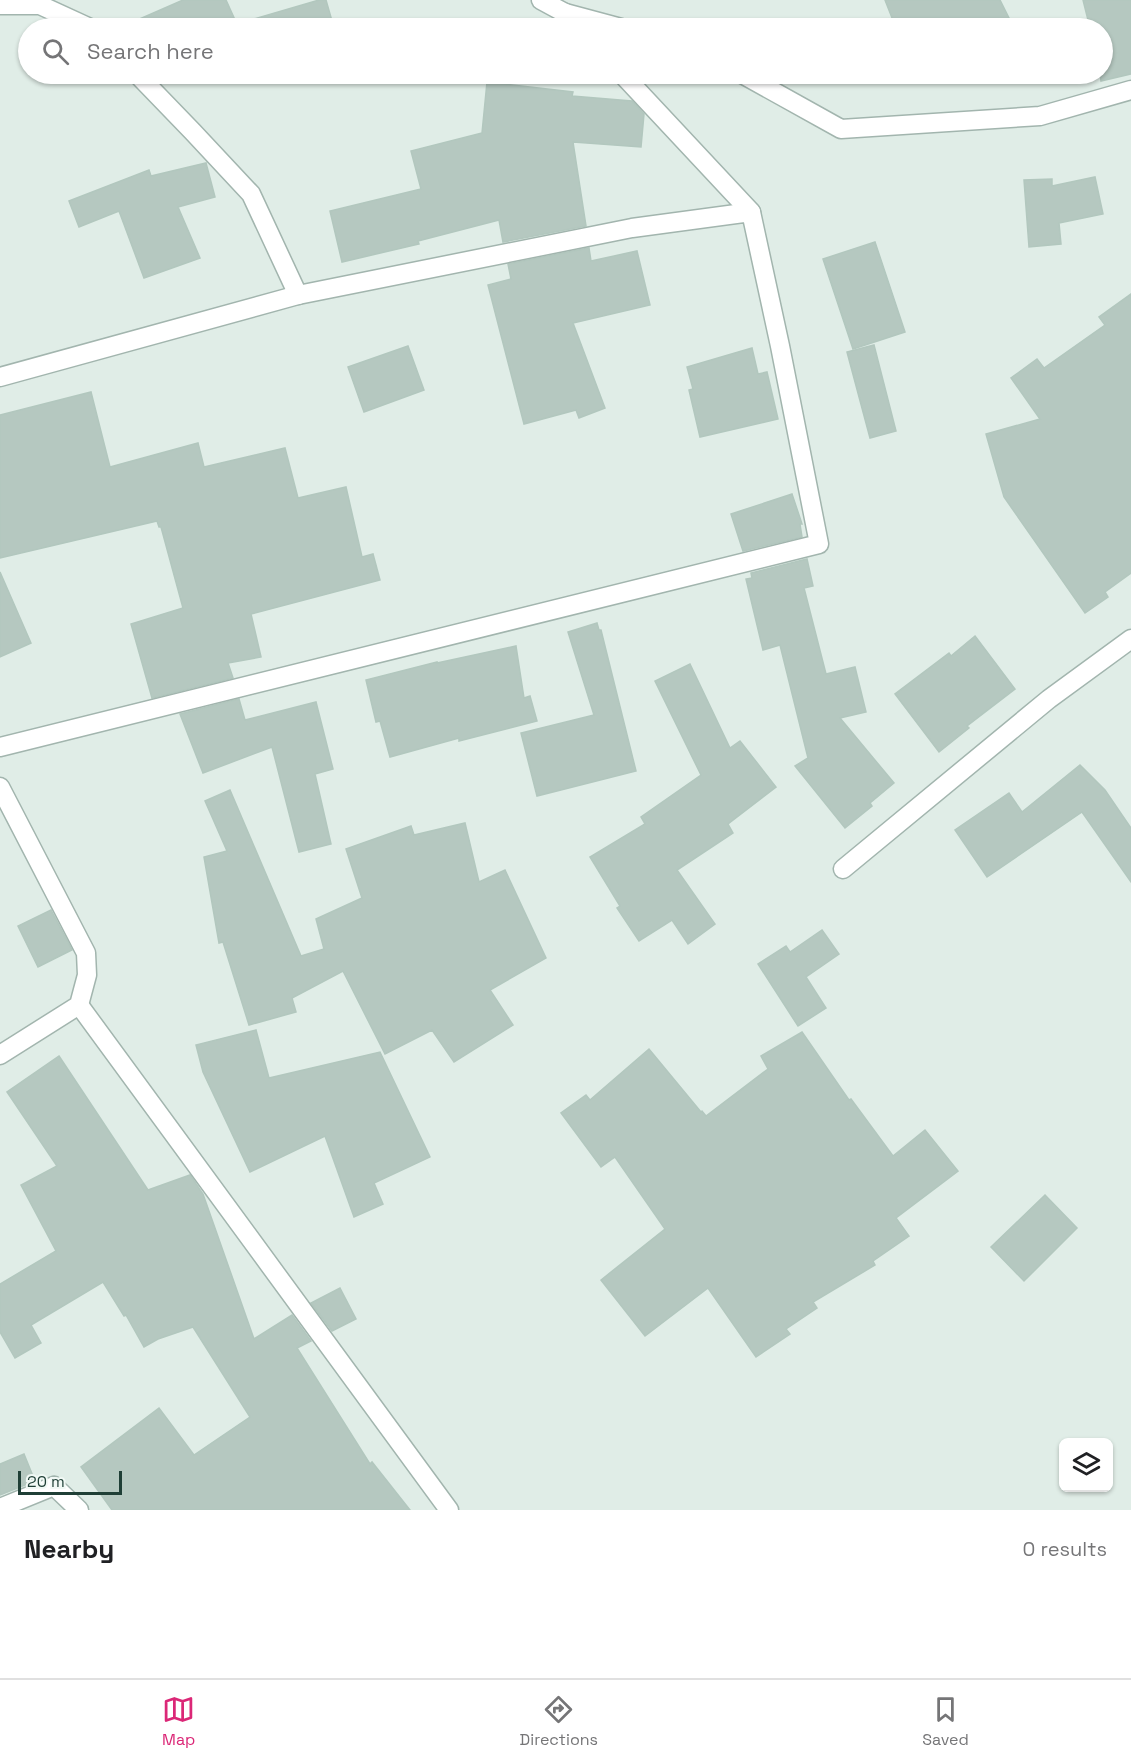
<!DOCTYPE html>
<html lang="en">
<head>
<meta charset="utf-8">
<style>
  :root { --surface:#fff; --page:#f2f2f2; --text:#202124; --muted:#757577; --line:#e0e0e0; --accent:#db2777 }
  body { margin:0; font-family:"Space Grotesk",sans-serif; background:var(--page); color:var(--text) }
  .controls { position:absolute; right:18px; bottom:18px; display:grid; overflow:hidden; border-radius:9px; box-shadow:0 2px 4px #0004 }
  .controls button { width:54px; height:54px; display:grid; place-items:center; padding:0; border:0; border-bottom:2px solid var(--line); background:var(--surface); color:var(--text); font:30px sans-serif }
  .scale { position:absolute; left:18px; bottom:15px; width:104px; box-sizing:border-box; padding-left:6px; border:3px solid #1f3f36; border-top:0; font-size:16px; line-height:21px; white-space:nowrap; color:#1f3f36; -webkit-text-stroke:4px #f1f9f5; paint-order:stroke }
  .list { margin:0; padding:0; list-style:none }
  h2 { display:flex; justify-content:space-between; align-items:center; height:78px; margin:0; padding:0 24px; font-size:26px }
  h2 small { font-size:20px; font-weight:400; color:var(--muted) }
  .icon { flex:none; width:33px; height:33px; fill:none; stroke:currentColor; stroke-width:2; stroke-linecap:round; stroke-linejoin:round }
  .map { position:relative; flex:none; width:1131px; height:1510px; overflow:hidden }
  .search { position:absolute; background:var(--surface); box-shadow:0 2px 4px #0004; left:18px; right:18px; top:18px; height:66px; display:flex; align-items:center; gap:15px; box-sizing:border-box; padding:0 21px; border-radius:33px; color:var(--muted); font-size:22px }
  .sheet { height:168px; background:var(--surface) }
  nav { display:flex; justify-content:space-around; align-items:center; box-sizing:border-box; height:84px; border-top:2px solid var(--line); background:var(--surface); font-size:16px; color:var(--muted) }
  nav a { display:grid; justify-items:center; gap:3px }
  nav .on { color:var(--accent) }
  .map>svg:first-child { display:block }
  .building { fill:#b5c8c0; stroke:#b2c7be; stroke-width:1.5 }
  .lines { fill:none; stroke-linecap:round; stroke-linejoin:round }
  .street-casing { stroke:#a2b5ae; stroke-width:21 }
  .street { stroke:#fff; stroke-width:18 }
</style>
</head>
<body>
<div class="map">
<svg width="1131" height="1510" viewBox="0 0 1131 1510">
  <rect width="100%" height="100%" fill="#e0ede7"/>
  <!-- building -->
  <g class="building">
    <polygon points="183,0 226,0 236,22 221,28 119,28"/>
    <polygon points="319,0 326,0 334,28 248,28 247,21"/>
    <polygon points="885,0 1000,0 1014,28 896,28"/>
    <polygon points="1083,0 1131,0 1131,74 1101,81 1100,74 1102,74 1102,28 1090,28"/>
    <polygon points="487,82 573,92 572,96 632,101 644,114 641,147 573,142 586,226 503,242 499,220 418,241 419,244 342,262 330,211 421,189 411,151 482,133"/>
    <polygon points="206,163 215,197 178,207 200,258 144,278 119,211 79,227 69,201 149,170 151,176"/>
    <polygon points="1095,177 1103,214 1059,223 1061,244 1029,247 1024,180 1052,179 1052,186"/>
    <polygon points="875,242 905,332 853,349 823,259"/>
    <polygon points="589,248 591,261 637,251 650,305 573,323 605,408 579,418 576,410 524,424 488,285 511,279 508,264"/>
    <polygon points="1131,294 1131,573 1105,592 1108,597 1085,613 1004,497 986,434 1040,419 1011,378 1037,359 1044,368 1105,325 1099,317"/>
    <polygon points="874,345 896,431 870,438 847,352"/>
    <polygon points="408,346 424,390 364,412 348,367"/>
    <polygon points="752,348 758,374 767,372 778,419 700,437 689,390 693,389 687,367"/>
    <polygon points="91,392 110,467 198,443 204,467 285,448 298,498 346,487 362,557 373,554 380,580 251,614 261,657 228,663 233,678 152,698 131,624 183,608 161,527 159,527 157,521 0,558 0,415"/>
    <polygon points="792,494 802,524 800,524 802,537 743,551 731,514"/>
    <polygon points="807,559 813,586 804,588 826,674 855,667 866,712 840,718 894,783 870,803 872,806 845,828 795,766 808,758 780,645 763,650 746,579 752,578 751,573"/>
    <polygon points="0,572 31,643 0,657"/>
    <polygon points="597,623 599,630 601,630 636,771 537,796 521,733 594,715 568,632"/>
    <polygon points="975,636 1015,689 967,726 969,728 939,752 895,694 949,653 951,656"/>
    <polygon points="516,646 524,698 530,696 537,721 459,741 459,738 390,757 380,721 376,722 366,680 437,662 437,663"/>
    <polygon points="690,664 730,748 740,741 776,787 728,824 733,833 677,870 715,924 688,944 672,920 639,941 617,908 620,906 590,857 645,824 641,817 701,775 655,681"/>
    <polygon points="239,699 245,720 316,702 333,769 315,774 331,844 299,852 272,747 203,773 180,714"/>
    <polygon points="1080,765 1105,790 1131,828 1131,882 1082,812 987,877 955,830 1009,793 1022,812"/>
    <polygon points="230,790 301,956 324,949 316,919 362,898 346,849 411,826 414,835 465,823 479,882 505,870 546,958 490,990 513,1025 454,1062 432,1030 385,1054 343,971 292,998 296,1012 249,1025 223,942 219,943 204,857 227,851 205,801"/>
    <polygon points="51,910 72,950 38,967 18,926"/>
    <polygon points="822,930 839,954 806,977 826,1008 798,1026 758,964 786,946 790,952"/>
    <polygon points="256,1030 269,1078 380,1052 430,1157 374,1183 383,1204 354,1217 325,1136 250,1172 203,1072 196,1045"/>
    <polygon points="802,1032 849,1100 851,1099 893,1156 925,1130 958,1171 896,1218 909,1236 873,1261 875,1265 813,1302 817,1308 786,1329 790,1334 756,1357 708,1288 645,1336 601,1280 665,1229 615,1157 601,1167 561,1113 586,1095 590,1100 649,1049 701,1112 702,1111 706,1116 768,1069 761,1056"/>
    <polygon points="59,1056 148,1190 190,1175 203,1194 254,1339 292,1315 311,1341 297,1348 370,1464 372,1462 410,1510 112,1510 81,1467 159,1408 194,1455 250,1417 193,1327 158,1339 144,1347 126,1315 124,1316 103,1282 31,1325 41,1343 15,1358 0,1332 0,1284 56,1251 21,1185 57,1166 7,1092"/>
    <polygon points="1045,1195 1077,1228 1024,1281 991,1247"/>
    <polygon points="340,1288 356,1319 332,1331 311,1303"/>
    <polygon points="24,1454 35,1481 0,1495 0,1464"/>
  </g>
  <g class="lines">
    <!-- street casing -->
    <g class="street-casing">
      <g id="street">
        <polyline points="541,0 565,13 573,21"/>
        <polyline points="0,5 40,5 90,28"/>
        <polyline points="565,13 621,28"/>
        <polyline points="137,74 193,132 251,194 298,295"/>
        <polyline points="622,74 751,212"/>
        <polyline points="742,74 841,129 1040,116 1131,90"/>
        <polyline points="0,377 298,295 632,228 751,212 780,346 819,544 0,747"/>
        <polyline points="0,787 86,953 87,975 79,1005 0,1055"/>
        <polyline points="843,869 1049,699 1131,639"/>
        <polyline points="79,1005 449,1510"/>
        <polyline points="0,1508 54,1486 79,1510"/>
      </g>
    </g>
    <!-- street -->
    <use href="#street" class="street"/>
  </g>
</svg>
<div class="controls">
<button><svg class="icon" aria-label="layers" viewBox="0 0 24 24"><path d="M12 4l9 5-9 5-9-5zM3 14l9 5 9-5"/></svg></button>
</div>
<div class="scale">20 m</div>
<div class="search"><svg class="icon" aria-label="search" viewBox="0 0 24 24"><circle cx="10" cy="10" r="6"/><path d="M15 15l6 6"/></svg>Search here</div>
</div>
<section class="sheet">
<h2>Nearby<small>0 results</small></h2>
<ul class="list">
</ul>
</section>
<nav>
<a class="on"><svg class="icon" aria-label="map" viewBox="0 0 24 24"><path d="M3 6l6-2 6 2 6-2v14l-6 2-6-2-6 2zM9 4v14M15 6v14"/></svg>Map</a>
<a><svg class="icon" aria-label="directions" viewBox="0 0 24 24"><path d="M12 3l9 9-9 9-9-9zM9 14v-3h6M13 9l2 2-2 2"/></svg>Directions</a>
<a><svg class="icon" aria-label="saved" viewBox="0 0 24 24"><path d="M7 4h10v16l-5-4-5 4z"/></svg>Saved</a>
</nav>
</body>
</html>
